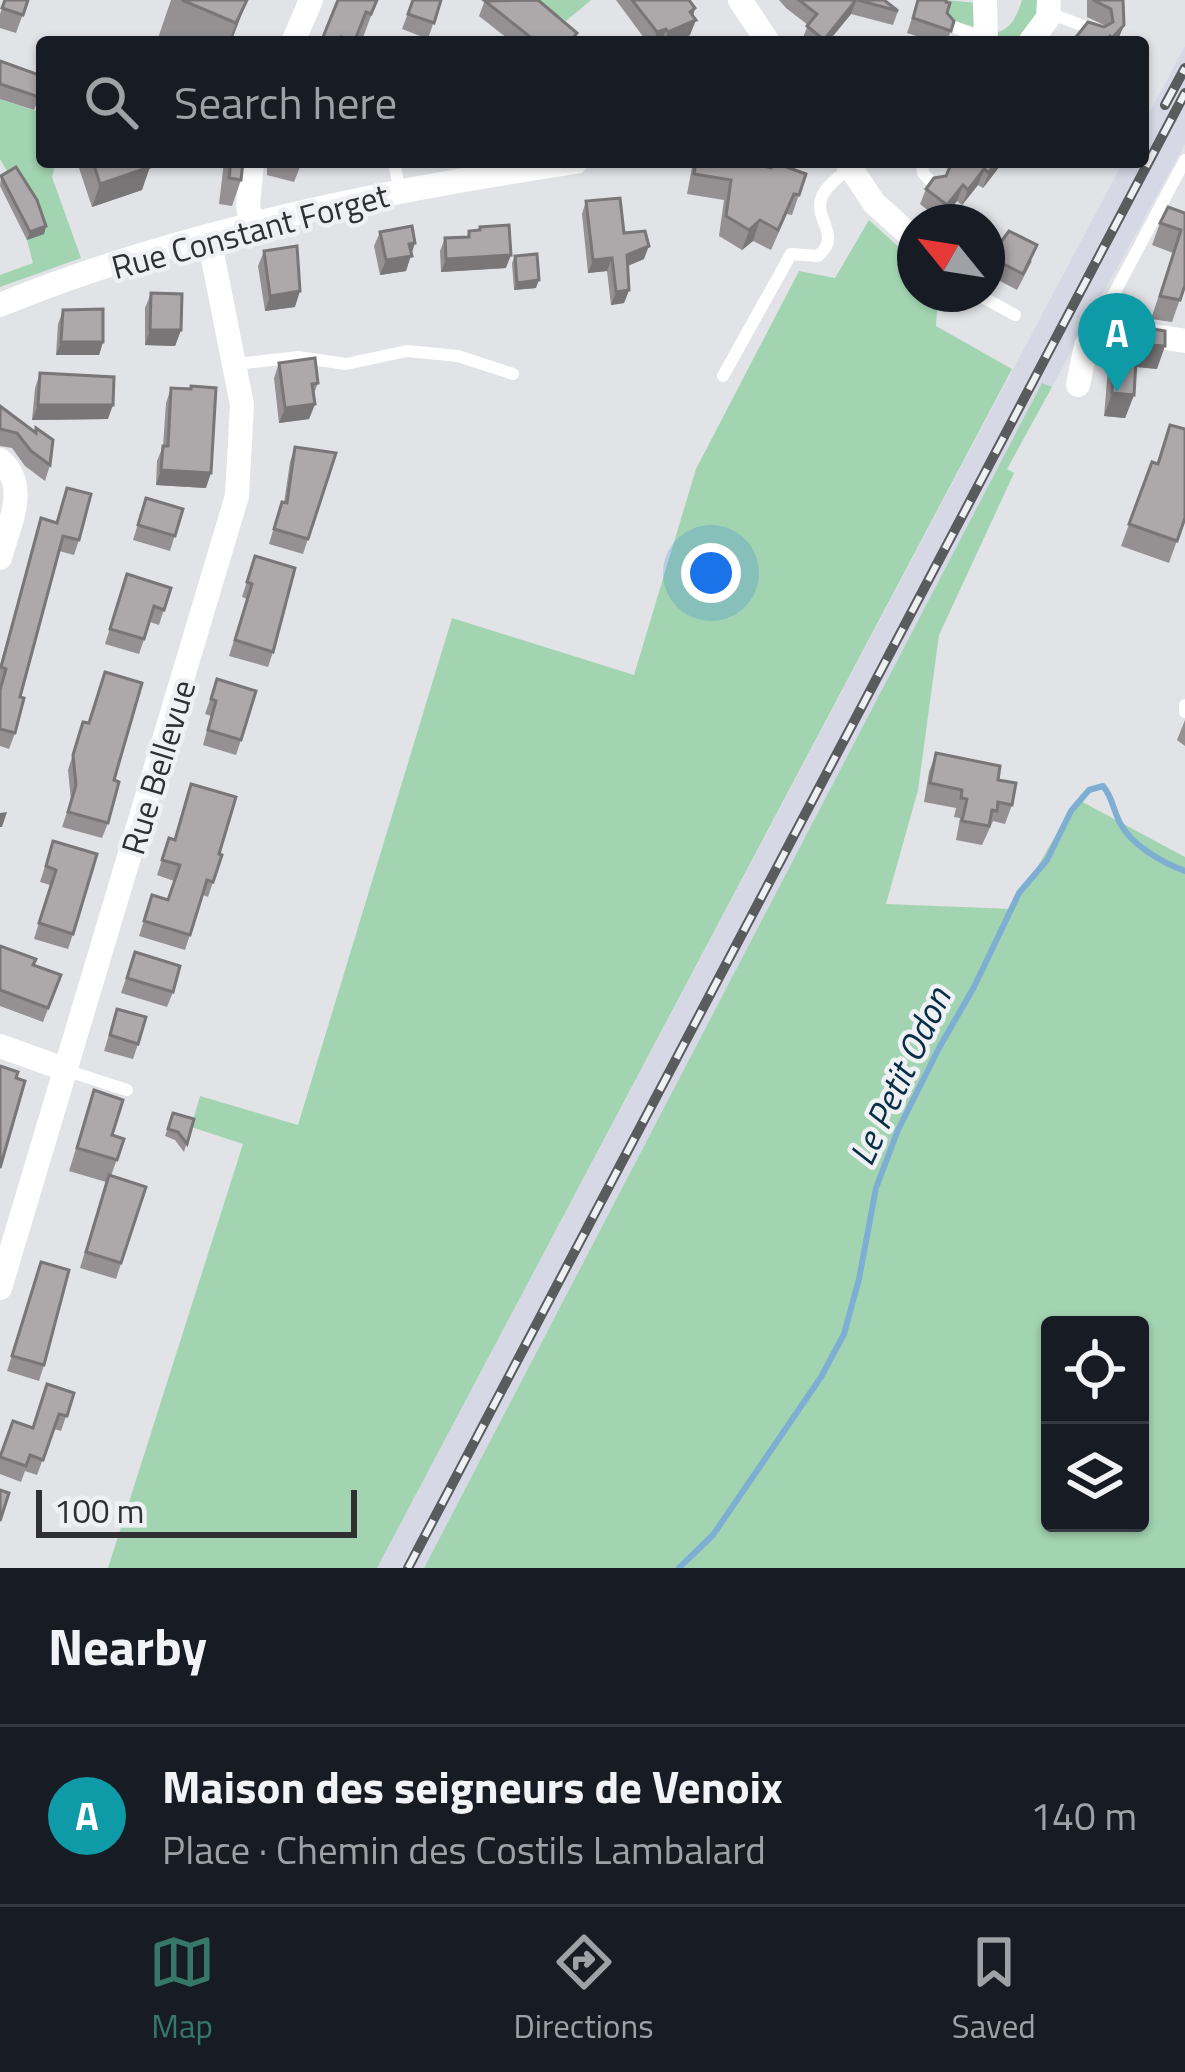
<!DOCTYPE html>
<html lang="en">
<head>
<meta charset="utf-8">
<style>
  :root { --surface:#171b24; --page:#20242c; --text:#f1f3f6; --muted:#9ea1a6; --line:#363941; --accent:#35786a }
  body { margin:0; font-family:"Titillium Web",sans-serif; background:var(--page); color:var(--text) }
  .controls { position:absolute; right:36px; bottom:36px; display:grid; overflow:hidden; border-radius:12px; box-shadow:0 3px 9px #0004 }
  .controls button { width:108px; height:108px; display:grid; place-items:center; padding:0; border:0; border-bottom:3px solid var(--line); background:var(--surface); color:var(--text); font:60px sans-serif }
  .compass { position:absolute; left:897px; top:204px; width:108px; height:108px; border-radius:50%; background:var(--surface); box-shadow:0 3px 9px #0004; rotate:300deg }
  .scale { position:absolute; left:36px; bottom:30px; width:321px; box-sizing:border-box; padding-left:12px; border:6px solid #303032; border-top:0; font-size:33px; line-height:42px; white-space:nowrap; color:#303032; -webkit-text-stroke:9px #eff0f4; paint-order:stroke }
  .you { position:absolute; left:711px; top:573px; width:42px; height:42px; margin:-30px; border:9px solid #fff; border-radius:50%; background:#1a73e8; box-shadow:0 0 0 18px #1a73e833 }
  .badge { display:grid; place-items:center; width:78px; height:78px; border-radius:50%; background:var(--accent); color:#fff; font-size:39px; font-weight:700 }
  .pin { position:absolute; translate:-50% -99px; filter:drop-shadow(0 3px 6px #0008) }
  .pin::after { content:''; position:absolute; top:63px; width:42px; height:36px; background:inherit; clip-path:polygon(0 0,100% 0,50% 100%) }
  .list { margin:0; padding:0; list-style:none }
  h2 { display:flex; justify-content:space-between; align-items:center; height:156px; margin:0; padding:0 48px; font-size:51px }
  h2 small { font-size:39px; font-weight:400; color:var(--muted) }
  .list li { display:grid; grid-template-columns:78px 1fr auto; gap:36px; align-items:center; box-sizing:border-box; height:180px; padding:0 48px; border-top:3px solid var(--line) }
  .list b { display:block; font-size:45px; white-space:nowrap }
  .list p { margin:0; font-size:39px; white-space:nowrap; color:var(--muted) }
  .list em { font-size:39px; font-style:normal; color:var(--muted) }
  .icon { flex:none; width:66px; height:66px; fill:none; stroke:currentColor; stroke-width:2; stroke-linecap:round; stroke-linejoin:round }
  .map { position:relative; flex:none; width:1185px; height:1568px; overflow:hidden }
  .search { position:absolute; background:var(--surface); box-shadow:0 3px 9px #0004; left:36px; right:36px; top:36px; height:132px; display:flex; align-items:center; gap:30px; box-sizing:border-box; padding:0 42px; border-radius:12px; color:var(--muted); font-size:45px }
  .sheet { height:336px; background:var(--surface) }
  nav { display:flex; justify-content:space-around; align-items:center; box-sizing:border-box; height:168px; border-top:3px solid var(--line); background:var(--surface); font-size:33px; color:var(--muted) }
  nav a { display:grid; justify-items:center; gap:6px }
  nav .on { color:var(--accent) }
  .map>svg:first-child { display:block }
  .built { fill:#d6d9e5 }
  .green { fill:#a3d4b1; fill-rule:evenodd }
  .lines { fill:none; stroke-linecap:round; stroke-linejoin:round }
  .stream { stroke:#7eaed2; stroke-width:6 }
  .service { stroke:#fff; stroke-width:12 }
  .minor { stroke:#fff; stroke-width:24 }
  .rail-casing { stroke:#5a5b5d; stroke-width:10 }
  .rail { stroke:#eff0f4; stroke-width:6; stroke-dasharray:18; stroke-linecap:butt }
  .wall { fill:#959092 }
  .shaded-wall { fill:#797677 }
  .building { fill:#ada8aa; stroke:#797677; stroke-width:3 }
  .labels { text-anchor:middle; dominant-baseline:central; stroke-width:9; stroke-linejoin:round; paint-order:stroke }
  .street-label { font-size:33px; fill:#303032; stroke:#eff0f4 }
  .water-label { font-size:36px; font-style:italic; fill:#062e46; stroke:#eff0f4 }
</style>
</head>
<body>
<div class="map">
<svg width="1185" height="1568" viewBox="0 0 1185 1568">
  <rect width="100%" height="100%" fill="#e1e3e7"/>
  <!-- built -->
  <polygon class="built" points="1185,46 1185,144 1007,469 1014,473 939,635 895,668 424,1568 377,1568 1123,162 1143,162 1143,125"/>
  <!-- green -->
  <g class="green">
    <polygon points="537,0 591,0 566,21"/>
    <polygon points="946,0 976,3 975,27 940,17"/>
    <path d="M1022,0H1044L1021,42H992V34C1012,29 1016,18 1022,0Z"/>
    <polygon points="0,99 42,113 42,162 56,162 52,177 81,258 0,287 0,275 33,263 27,240 43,233 0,159"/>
    <polygon points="869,220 915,262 915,294 938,294 936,326 1012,369 377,1568 108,1568 243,1144 191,1127 200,1096 298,1125 452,618 634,675 696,469 799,271 835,278"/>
    <path d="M1042,383L1052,387L1007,469L1014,473L939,635L918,790L886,904L1013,909L1077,799L1185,857V1568H424ZM1050,1325H1140V1523H1050Z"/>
  </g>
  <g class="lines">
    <!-- stream -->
    <path class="stream" d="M679,1568L713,1535L821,1377L844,1334L859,1279L876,1188L898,1130L939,1048L974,987L1019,893L1047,860L1071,811L1089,790L1103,786C1113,798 1113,810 1120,823C1131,845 1163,863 1185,871"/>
    <!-- service -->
    <g class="service">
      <polyline points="1049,13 1097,31"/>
      <polyline points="952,26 984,39"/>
      <polyline points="394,162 400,192"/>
      <polyline points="922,162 923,173 933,184"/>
      <polyline points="977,294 1015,315"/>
      <polyline points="1097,326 1185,160"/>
      <polyline points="236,364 298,357 346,364 407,351 458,356 513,374"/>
      <path d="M723,376L791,254L818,256C842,236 815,221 821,199C825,186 841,176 850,167"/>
      <polyline points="1185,705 1185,712"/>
      <polyline points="68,1071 127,1090"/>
    </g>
    <!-- minor -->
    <g class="minor">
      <polyline points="740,0 768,42"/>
      <polyline points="985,0 986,42"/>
      <polyline points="293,42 311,0"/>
      <polyline points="1030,42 1048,18 1049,0"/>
      <polyline points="847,162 874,203 915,240"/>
      <polyline points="252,227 248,206 252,162"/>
      <path d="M0,305C177,232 387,190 576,162"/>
      <polyline points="1078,385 1086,346 1097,327 1185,341"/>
      <path d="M0,460C30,486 9,524 0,558"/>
      <polyline points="0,1046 67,1070"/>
      <polyline points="0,1288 237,496 242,405 209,238"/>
    </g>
    <!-- rail casing -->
    <g class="rail-casing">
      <g id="rail">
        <polyline points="1165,105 1185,68"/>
        <polyline points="408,1568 1185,93"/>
      </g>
    </g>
    <!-- rail -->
    <use href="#rail" class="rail"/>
  </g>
  <!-- wall -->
  <g class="wall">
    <polygon points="5,0 28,0 16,33 0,28 0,14"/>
    <polygon points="171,0 247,0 231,42 168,42 158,38"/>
    <polygon points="377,0 362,40 357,38 355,42 321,42"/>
    <polygon points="413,0 441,0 428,39 402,29"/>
    <polygon points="485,0 574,42 512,42 479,16"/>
    <polygon points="616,0 689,0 695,8 690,35 675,42 647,42"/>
    <polygon points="779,0 884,0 898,11 893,25 851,14 828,42 804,42 802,40 808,25 786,8"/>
    <polygon points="918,0 947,13 954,21 947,42 935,42 907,33"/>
    <polygon points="1087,0 1123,0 1124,25 1116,42 1072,42 1106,26 1087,17"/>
    <polygon points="0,61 39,97 34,110 0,99"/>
    <polygon points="77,162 149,162 142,190 92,207"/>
    <polygon points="224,162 243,162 241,180 232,206 219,204"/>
    <polygon points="267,162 302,162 294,182 267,175"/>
    <polygon points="693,162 750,162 806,174 792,215 787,214 771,250 753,241 742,250 719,236 724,200 687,194"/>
    <polygon points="952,162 1003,162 983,188 978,185 962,205 957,201 941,221 920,204 926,189 946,176"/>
    <polygon points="1,176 46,226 44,234 27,240 0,186"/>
    <polygon points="586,201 624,233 644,259 628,266 629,290 624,303 611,305 607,271 588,273 582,214"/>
    <polygon points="1185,213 1185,285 1172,322 1151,319 1173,253 1152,245 1160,223"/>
    <polygon points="480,227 506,268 441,272 440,251 445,238 467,237 469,231 479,230"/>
    <polygon points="380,232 411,254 406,271 380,275 374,246"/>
    <polygon points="264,251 295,307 265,311 258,266"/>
    <polygon points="515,256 536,288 514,290 512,263"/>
    <polygon points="990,257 1032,261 1017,290 987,274"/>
    <polygon points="151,293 181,330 175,346 145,345 145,308"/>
    <polygon points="63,310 103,342 99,355 56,355 58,324"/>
    <polygon points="1118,323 1157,369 1135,367 1134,395 1125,418 1104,416 1110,346"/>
    <polygon points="279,363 318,383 313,396 315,404 309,419 279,423 274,378"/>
    <polygon points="40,373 108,419 32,420 35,388"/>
    <polygon points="171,388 190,389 206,488 156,485 157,461 163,446 166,403"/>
    <polygon points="0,406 50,465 45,481 25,466 12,448 0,446"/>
    <polygon points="1170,425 1185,518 1169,563 1121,546 1152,462 1157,463"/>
    <polygon points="295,447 336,453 303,554 269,544 277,517 284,503 290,462"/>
    <polygon points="67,488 79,540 74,555 59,551 20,697 15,733 9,749 0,746 0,665 41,518 56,522"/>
    <polygon points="146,498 183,509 170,551 133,540"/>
    <polygon points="255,556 273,652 268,667 229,656 247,599 242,597"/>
    <polygon points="127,574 171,588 159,625 150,622 139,654 105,644"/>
    <polygon points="217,679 241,740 236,755 203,745 211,716 205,714"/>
    <polygon points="1185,720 1185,746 1177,740"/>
    <polygon points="83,722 114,780 108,823 102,838 62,827 71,800 68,770"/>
    <polygon points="936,753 998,780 1012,805 1005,824 993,821 982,845 956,840 960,818 954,817 956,808 924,802 929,772"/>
    <polygon points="191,784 219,854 213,882 208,897 203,895 185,950 139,936 152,895 168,900 174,881 157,875 169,838 174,840"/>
    <polygon points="53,841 73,934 68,949 34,939 50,885 40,882"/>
    <polygon points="0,946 33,965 61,975 43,1022 0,1006"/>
    <polygon points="135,952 173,992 167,1007 121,993"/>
    <polygon points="117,1009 138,1044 133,1059 104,1051"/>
    <polygon points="94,1090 112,1135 124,1139 111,1176 146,1187 116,1279 80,1268 106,1182 69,1171"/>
    <polygon points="173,1113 194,1119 184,1152 175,1140 165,1136"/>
    <polygon points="41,1262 44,1365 39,1381 7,1371"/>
    <polygon points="74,1393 61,1431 54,1429 37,1475 25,1471 21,1482 0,1474 0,1455"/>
  </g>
  <!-- shaded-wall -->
  <g class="shaded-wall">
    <polygon points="247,0 231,42 229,42 236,23"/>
    <polygon points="856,0 851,14 828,42 823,42"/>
    <polygon points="695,8 690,22 696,20 690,35 675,42 665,42 668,32"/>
    <polygon points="1124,25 1118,40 1111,42 1112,38"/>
    <polygon points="666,29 662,42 654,42 657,32"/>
    <polygon points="997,162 1003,162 983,188 989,173"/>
    <polygon points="150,167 142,190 92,207 100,184"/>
    <polygon points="984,169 978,185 962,205 968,190"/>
    <polygon points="963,185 957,201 941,221 947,205"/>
    <polygon points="760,220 753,241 742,250 749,230"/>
    <polygon points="46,226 44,234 27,240 30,232"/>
    <polygon points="415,243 406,271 380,275 386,260 409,244"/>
    <polygon points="649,246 644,259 622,268 627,255"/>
    <polygon points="511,255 506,268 441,272 446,259"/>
    <polygon points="612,258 607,271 588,273 593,260"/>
    <polygon points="539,280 536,288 514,290 517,283"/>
    <polygon points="629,290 624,303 611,305 616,292"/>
    <polygon points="300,291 295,307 265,311 270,296"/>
    <polygon points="150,330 181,330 175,346 145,345"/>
    <polygon points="61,342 103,342 99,355 56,355"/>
    <polygon points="1137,344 1165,346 1157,369 1129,366"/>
    <polygon points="1112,393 1134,395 1125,418 1104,416"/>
    <polygon points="315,404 309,419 279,423 285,408"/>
    <polygon points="38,405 113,405 108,419 32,420"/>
    <polygon points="161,470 211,473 206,488 156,485"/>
    <polygon points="7,812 2,827 0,827 0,813"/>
  </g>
  <!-- building -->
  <g class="building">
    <polygon points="5,0 28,0 23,15 2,8"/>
    <polygon points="182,0 247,0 236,23"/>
    <polygon points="338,0 377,0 371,14 366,12 355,40 341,37 340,42 321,42"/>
    <polygon points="413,0 441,0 434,23 408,14"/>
    <polygon points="538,0 577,33 570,42 532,42 534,40 485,1"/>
    <polygon points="632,0 689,0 695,8 690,12 696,20 668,32 666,29 657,32"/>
    <polygon points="799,0 856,0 824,40 807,26 817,14"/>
    <polygon points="858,0 884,0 898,11"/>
    <polygon points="918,0 946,0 946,2 950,3 947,13 954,21 951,31 913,18"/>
    <polygon points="1093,0 1123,0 1124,25 1112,38 1110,36 1105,42 1072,42 1088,22 1104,27 1113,22 1111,9"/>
    <polygon points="0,61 42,76 42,88 39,97 0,84"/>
    <polygon points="93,162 149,162 150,167 100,184"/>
    <polygon points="231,162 243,162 241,180 229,178"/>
    <polygon points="696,162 750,162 771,168 773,162 806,174 799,195 794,194 778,230 760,220 749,230 726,216 731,180 694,174"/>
    <polygon points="952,162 997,162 989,173 984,169 968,190 963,185 947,205 926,189 934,178 946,176"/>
    <polygon points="16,167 37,200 46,226 30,232 1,176"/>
    <polygon points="620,198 624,233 645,231 649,246 627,255 629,290 616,292 612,258 593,260 586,201"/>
    <polygon points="1168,207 1185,213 1185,285 1180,300 1160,296 1181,230 1160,223"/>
    <polygon points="509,225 511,255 446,259 445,238 469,237 469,231 480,230 480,227"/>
    <polygon points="412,226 415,243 409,244 412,256 386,260 380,232"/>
    <polygon points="1009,231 1037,245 1023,274 990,257"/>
    <polygon points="297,246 300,291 270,296 264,251"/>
    <polygon points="537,254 539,280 517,283 515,256"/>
    <polygon points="151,293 182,294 181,330 150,330"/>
    <polygon points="103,309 103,342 61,342 63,310"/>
    <polygon points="1118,323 1165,331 1165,346 1137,344 1134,395 1112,393"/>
    <polygon points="315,358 318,383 312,384 315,404 285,408 279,363"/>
    <polygon points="40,373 114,377 113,405 38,405"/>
    <polygon points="191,386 216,388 211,473 161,470 163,446 168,446 171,388 191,389"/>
    <polygon points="0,406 36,433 36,428 53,440 50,465 31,451 17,433 0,429"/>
    <polygon points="1170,425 1185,429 1185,518 1177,541 1129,524 1152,462 1158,464"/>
    <polygon points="295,447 336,453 308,539 274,529 282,502 287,503"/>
    <polygon points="67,488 91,494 79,540 63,536 20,697 24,698 15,733 0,729 0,690 6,669 1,667 41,518 57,523"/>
    <polygon points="146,498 183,509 175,536 138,525"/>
    <polygon points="255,556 295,568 273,652 235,640 252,584 247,582"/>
    <polygon points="127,574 171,588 164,610 154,606 144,639 110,629"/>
    <polygon points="105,672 142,683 114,780 119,782 108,823 68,812 76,785 73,755 83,722 89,723"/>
    <polygon points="217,679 256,691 241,740 208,730 216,701 211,699"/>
    <polygon points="936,753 1000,766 998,780 1016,783 1012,805 998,802 997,811 992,810 989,826 962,821 967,799 961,798 962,790 930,783"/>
    <polygon points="191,784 236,797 219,854 222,855 213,882 207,880 190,935 144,921 152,895 168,900 180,865 162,860 169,838 175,840"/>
    <polygon points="53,841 97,854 73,934 39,923 56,870 46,866"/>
    <polygon points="0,946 36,959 33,965 61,975 48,1008 0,990"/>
    <polygon points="135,952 180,966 173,992 127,978"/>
    <polygon points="117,1009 146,1017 138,1044 110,1035"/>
    <polygon points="0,1066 18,1072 16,1078 25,1081 0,1168"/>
    <polygon points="94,1090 123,1100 112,1135 124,1139 117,1160 77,1148"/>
    <polygon points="173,1113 194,1119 187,1144 178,1132 168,1129"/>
    <polygon points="109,1175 146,1187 121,1263 86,1252"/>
    <polygon points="41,1262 69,1270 44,1365 12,1356"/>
    <polygon points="47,1384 74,1393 67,1416 59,1414 43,1460 30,1455 26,1466 0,1457 13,1421 33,1428"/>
    <polygon points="0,1490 9,1493 0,1521"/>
  </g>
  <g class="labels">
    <!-- street labels -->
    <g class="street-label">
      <text transform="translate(250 231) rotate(-15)">Rue Constant Forget</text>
      <text transform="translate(158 767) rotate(-73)">Rue Bellevue</text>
    </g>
    <!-- water labels -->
    <g class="water-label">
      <text transform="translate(899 1076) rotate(-65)">Le Petit Odon</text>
    </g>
  </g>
</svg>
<div class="controls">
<button><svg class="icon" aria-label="locate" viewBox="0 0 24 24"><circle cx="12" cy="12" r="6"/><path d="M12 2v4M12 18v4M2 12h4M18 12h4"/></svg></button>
<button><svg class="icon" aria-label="layers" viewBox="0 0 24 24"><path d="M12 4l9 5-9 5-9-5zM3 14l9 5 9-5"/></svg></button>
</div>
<svg class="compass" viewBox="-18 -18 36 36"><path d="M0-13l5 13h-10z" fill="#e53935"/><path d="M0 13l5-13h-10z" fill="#9ea1a6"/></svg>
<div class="scale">100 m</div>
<div class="you"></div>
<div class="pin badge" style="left:1117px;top:392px;background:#0f9aa8">A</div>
<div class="search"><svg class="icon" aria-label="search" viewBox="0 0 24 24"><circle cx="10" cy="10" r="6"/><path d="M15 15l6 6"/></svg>Search here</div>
</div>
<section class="sheet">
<h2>Nearby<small></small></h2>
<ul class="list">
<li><span class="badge" style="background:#0f9aa8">A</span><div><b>Maison des seigneurs de Venoix</b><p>Place · Chemin des Costils Lambalard</p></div><em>140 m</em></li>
</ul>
</section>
<nav>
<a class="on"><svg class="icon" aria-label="map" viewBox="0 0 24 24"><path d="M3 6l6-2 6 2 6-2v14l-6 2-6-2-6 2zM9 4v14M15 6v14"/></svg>Map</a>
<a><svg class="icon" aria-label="directions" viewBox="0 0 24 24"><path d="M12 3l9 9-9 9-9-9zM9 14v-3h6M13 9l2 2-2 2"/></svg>Directions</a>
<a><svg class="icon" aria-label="saved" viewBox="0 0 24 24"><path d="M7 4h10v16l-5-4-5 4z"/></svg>Saved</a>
</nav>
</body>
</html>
